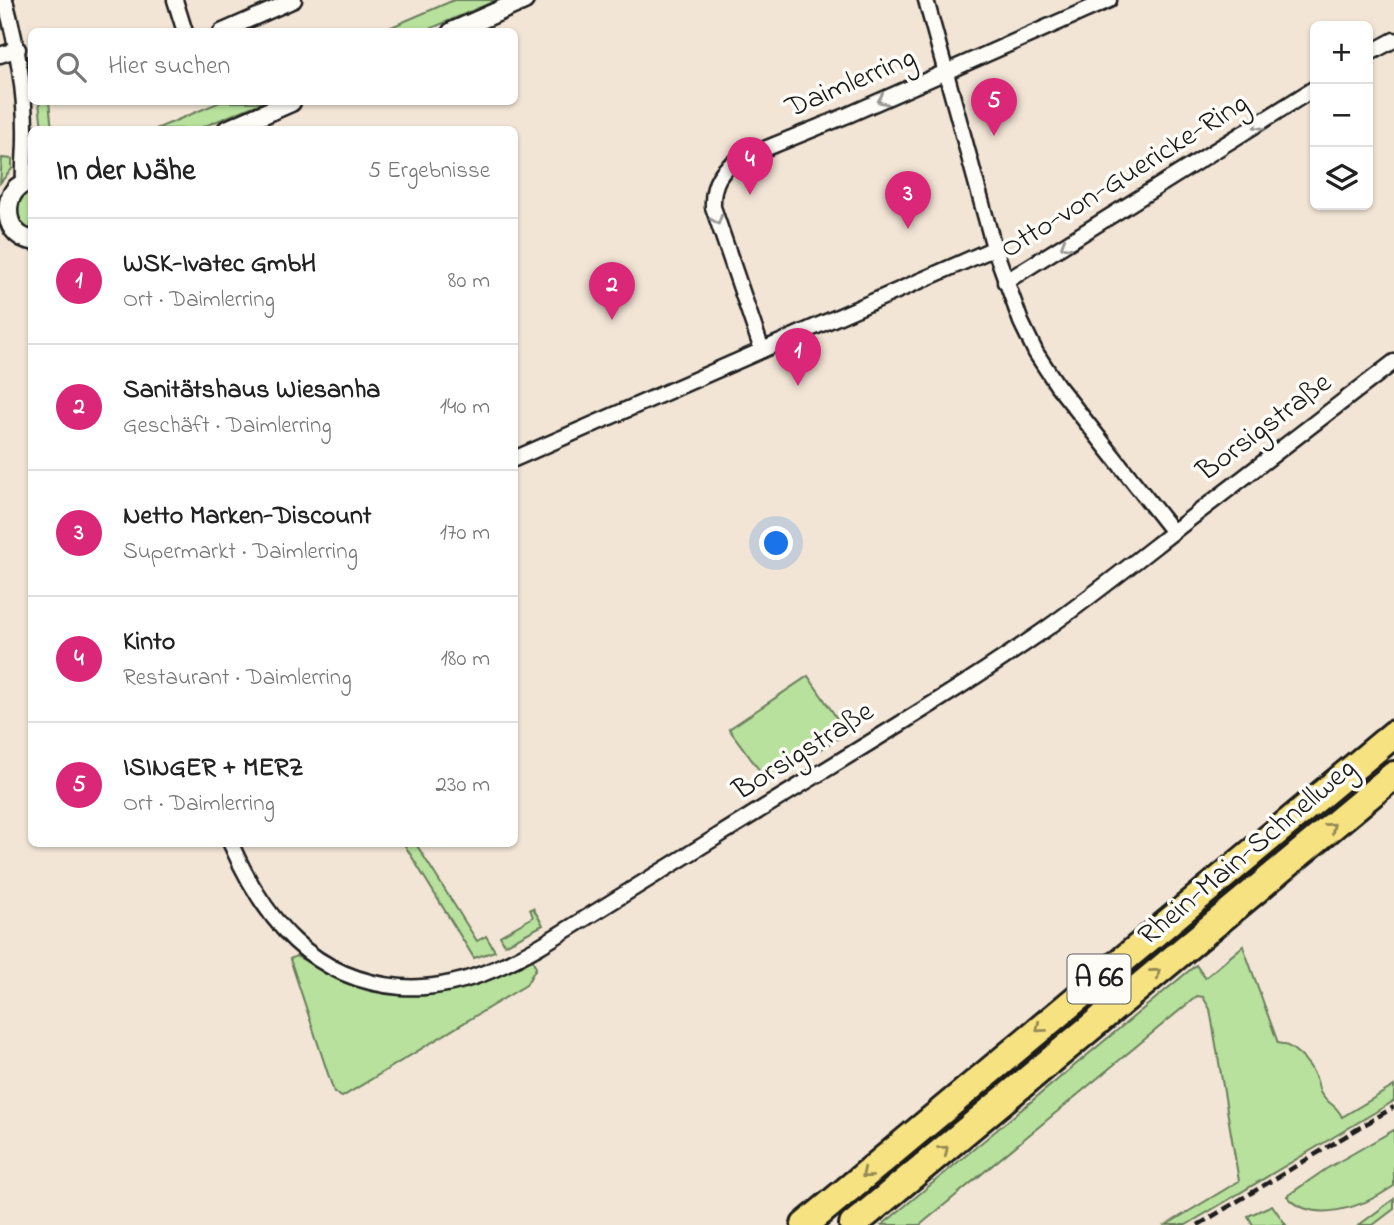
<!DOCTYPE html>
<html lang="de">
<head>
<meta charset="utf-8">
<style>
  :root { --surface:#fff; --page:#f2f2f2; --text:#222; --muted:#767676; --line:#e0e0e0; --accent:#db2777 }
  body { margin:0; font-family:"Indie Flower",sans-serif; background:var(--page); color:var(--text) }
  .controls { position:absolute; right:21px; top:21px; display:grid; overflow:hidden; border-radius:10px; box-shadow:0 2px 5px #0004 }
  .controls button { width:63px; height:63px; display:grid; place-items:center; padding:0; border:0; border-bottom:2px solid var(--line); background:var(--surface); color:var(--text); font:35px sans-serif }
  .you { position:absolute; left:777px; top:544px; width:24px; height:24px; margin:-18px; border:5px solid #fff; border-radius:50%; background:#1a73e8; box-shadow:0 0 0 10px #1a73e833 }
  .badge { display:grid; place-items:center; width:46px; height:46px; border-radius:50%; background:var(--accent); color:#fff; font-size:23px; font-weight:700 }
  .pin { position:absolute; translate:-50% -58px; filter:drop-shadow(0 2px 4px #0008) }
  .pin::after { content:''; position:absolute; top:37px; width:24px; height:21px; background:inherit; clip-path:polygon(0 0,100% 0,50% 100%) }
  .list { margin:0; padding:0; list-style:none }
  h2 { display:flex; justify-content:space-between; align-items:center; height:91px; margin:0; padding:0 28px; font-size:30px }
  h2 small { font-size:23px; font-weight:400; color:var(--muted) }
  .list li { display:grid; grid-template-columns:46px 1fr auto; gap:21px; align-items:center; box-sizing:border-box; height:126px; padding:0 28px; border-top:2px solid var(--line) }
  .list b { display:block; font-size:26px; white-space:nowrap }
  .list p { margin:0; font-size:23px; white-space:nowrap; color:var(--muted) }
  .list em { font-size:23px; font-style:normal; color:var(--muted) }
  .icon { flex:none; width:38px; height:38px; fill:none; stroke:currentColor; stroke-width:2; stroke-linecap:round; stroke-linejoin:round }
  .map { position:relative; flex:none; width:1394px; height:1225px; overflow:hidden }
  .search { position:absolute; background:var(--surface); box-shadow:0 2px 5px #0004; left:28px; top:28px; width:490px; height:77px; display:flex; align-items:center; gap:18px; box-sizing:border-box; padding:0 24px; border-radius:10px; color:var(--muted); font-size:26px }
  .panel { position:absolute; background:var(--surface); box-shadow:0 2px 5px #0004; left:28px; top:126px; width:490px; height:721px; border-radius:10px }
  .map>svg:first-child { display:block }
  .green { fill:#b7e19d; stroke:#6a7e5c; stroke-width:2 }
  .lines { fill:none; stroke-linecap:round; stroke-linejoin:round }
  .minor-casing { stroke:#1c1c1c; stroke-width:19 }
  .tertiary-casing { stroke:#1c1c1c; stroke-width:23 }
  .motorway-casing { stroke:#1c1c1c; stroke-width:32 }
  .minor { stroke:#fdfcf7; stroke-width:14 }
  .tertiary { stroke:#fdfcf7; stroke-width:18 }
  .motorway { stroke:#f7e281; stroke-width:26 }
  .rail { stroke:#1c1c1c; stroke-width:4.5; stroke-dasharray:10 5; stroke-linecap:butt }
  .oneway { stroke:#989794 }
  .oneway2 { stroke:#948954 }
  .labels { text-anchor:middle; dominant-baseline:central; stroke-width:7; stroke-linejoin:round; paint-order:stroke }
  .shield { fill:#fdfcf7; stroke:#605f5e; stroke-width:2 }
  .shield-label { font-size:28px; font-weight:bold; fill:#1c1c1c }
  .street-label { font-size:30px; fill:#1c1c1c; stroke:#fdfcf7 }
</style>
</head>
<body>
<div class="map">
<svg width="1394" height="1225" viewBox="0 0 1394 1225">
  <rect width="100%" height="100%" fill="#f2e5d6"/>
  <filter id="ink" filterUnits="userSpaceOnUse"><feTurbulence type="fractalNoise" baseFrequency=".0143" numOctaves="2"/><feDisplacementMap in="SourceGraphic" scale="14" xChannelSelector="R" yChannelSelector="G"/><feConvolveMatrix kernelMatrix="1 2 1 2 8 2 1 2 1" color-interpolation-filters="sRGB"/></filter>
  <g filter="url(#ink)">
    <!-- green -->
    <g class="green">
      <polygon points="454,0 497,0 425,31 382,31"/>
      <polygon points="39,102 49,102 52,129 42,129"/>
      <polygon points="220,102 263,102 198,129 156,129"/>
      <polygon points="2,158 12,159 12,169 0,183"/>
      <polygon points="31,190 31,231 21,229 10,207 21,192"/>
      <polygon points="808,676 847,733 768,782 729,729"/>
      <polygon points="404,844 416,844 477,941 486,936 495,951 474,958"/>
      <polygon points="533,908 543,925 505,945 500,936 533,917 530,909"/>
      <path d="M1243,946L1278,1043C1293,1045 1309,1062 1315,1076C1318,1081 1318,1087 1320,1092C1327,1105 1335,1102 1342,1117L1394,1086V1101L1186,1225H1166L1239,1181L1210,1009L1203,997L1197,996L920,1225H882L1196,965L1205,978Z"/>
      <polygon points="296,956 350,983 467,986 502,974 532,958 536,968 526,985 342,1097 334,1092 290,959"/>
      <path d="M1394,1130V1186C1362,1208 1312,1225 1287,1196L1326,1169Z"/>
      <polygon points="1394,1199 1394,1209 1373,1225 1359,1225"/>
      <polygon points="1272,1205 1286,1225 1253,1225 1248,1216"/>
    </g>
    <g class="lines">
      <!-- minor casing -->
      <g class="minor-casing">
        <g id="minor">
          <path d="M5,0C17,45 26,92 25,139C25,153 23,167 24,182"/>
          <polyline points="175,0 185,32"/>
          <polyline points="926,0 993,244 1021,322 1036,353 1057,385 1173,532"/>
          <polyline points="221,32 294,0"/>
          <polyline points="1368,54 1394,40"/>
          <polyline points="0,55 18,49"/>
          <polyline points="1005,282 1315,88"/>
          <path d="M762,350L713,207C712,184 720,169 740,159L848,115L1109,0"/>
          <polyline points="514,459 995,248"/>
          <path d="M231,844C264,919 312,980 401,987C474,992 537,948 597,911C637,886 677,861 718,836C826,768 938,704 1043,631C1094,595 1142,556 1191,518C1258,466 1326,415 1394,362"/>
        </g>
      </g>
      <!-- tertiary casing -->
      <g class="tertiary-casing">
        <g id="tertiary">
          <polyline points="452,32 524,0"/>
          <polyline points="227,130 291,102"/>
          <path d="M32,181C0,185 0,236 32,240"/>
        </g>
      </g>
      <!-- motorway casing -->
      <g class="motorway-casing">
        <g id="motorway">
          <polyline points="805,1225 1394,734"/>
          <polyline points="853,1225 1394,775"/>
        </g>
      </g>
      <!-- minor -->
      <use href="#minor" class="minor"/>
      <!-- tertiary -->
      <use href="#tertiary" class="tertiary"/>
      <!-- motorway -->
      <use href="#motorway" class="motorway"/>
      <!-- rail -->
      <polyline class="rail" points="1198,1225 1394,1107"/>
    </g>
    <!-- one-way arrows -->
    <defs><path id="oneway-chevron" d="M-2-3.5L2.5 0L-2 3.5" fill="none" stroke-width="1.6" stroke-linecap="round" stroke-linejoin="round" transform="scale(1.75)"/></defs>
    <g class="oneway">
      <use href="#oneway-chevron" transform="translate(882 100) rotate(156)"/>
      <use href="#oneway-chevron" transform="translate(1258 125) rotate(148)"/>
      <use href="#oneway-chevron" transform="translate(717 220) rotate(71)"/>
      <use href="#oneway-chevron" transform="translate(1065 245) rotate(148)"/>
    </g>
    <g class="oneway2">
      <use href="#oneway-chevron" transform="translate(1331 827) rotate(-40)"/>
      <use href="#oneway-chevron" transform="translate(1156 973) rotate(-40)"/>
      <use href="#oneway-chevron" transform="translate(1040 1028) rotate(140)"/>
      <use href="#oneway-chevron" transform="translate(944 1150) rotate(-40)"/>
      <use href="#oneway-chevron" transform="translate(866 1174) rotate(140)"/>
    </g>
  </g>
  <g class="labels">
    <!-- shield labels -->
    <rect class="shield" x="1067.5" y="954.5" width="63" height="49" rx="5"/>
    <g class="shield-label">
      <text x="1099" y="979">A 66</text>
    </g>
    <!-- street labels -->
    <g class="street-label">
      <text transform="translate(851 84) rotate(-23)">Daimlerring</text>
      <text transform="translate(1125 177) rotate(-32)">Otto-von-Guericke-Ring</text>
      <text transform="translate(1265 428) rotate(-37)">Borsigstraße</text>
      <text transform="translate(804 752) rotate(-32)">Borsigstraße</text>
      <text transform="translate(1248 853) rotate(-40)">Rhein-Main-Schnellweg</text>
    </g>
  </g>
</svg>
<div class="controls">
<button>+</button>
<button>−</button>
<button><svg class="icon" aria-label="layers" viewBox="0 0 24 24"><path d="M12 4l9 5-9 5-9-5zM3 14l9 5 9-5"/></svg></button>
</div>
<div class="you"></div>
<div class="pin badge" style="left:798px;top:386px">1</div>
<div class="pin badge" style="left:612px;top:320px">2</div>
<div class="pin badge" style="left:908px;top:229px">3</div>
<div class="pin badge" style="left:750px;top:195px">4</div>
<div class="pin badge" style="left:994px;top:136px">5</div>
<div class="search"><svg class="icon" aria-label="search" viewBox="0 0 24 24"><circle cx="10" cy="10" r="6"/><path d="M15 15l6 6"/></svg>Hier suchen</div>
<section class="panel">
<h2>In der Nähe<small>5 Ergebnisse</small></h2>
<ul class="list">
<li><span class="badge">1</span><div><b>WSK-Ivatec GmbH</b><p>Ort · Daimlerring</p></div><em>80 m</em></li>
<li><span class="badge">2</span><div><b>Sanitätshaus Wiesanha</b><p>Geschäft · Daimlerring</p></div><em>140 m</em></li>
<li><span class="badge">3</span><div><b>Netto Marken-Discount</b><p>Supermarkt · Daimlerring</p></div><em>170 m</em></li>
<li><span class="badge">4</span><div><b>Kinto</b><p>Restaurant · Daimlerring</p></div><em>180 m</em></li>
<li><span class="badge">5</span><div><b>ISINGER + MERZ</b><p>Ort · Daimlerring</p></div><em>230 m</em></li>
</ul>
</section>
</div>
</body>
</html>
